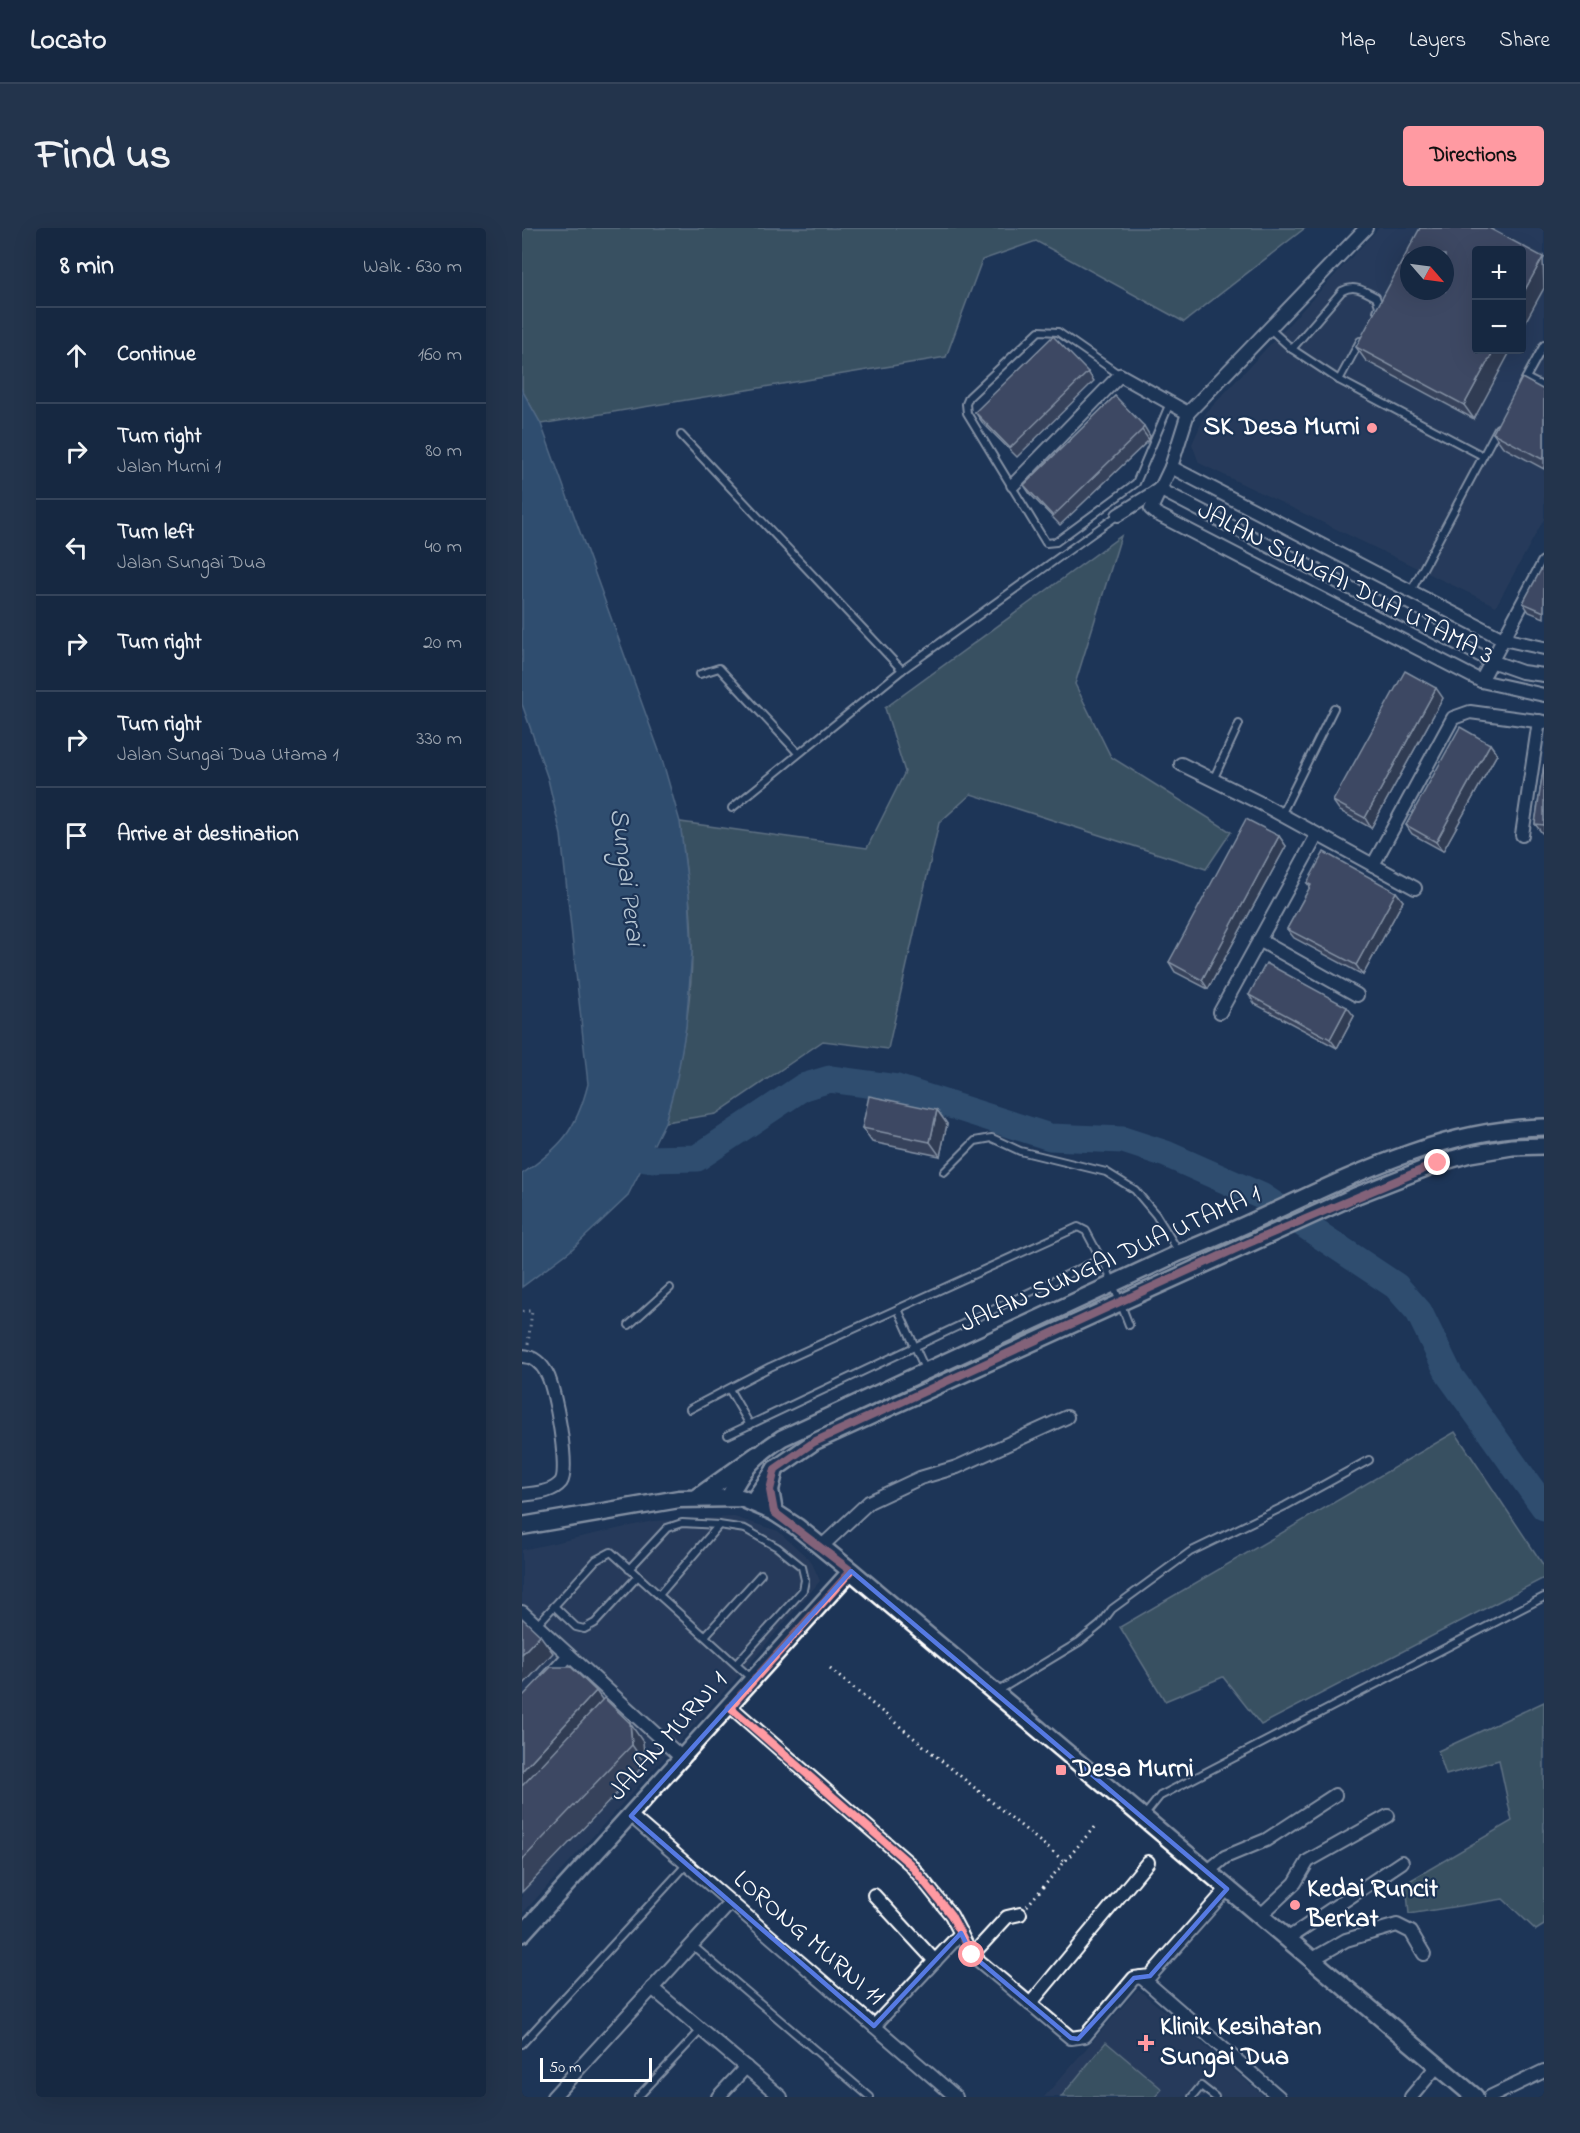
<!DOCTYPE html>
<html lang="en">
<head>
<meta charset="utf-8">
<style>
  :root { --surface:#162841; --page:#23344c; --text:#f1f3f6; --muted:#9ea6b1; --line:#35445a; --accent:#ff9aa2 }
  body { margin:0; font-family:"Indie Flower",sans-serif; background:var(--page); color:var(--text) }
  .controls { position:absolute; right:18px; top:18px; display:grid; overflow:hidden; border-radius:6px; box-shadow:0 6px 24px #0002 }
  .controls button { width:54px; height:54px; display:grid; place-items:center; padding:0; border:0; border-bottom:2px solid var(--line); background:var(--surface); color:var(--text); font:30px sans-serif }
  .compass { position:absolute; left:878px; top:18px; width:54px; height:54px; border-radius:50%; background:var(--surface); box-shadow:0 6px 24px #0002; rotate:118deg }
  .scale { position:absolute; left:18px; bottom:15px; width:112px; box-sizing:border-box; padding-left:6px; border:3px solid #fff; border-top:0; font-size:16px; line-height:21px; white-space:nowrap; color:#fff; -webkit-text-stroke:4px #1d3557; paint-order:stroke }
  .stop { position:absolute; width:18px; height:18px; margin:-14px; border:4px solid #ff9aa2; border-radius:50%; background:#fff }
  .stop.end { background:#ff9aa2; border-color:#fff; box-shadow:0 2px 6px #0008 }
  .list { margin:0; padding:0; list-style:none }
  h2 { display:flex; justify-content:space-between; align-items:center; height:78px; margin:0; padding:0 24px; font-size:26px }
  h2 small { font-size:20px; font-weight:400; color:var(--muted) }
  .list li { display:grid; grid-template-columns:39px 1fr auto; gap:18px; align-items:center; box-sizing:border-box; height:96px; padding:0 24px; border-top:2px solid var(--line) }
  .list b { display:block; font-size:22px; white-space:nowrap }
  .list p { margin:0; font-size:20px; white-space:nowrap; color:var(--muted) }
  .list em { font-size:20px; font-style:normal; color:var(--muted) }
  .icon { flex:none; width:33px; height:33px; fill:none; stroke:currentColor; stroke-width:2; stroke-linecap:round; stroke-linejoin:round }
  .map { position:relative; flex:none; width:1022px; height:1869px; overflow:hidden; border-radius:6px }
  header { display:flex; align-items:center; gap:36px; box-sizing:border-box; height:84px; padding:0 30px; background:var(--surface); border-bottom:2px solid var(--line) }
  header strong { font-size:28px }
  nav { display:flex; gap:33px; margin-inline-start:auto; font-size:21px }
  .intro { display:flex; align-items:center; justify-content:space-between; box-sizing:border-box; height:144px; padding:0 36px }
  h1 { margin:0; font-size:42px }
  .button { padding:15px 27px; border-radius:6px; background:var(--accent); color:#111; font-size:21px; font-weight:700 }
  main { display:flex; gap:36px; padding:0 36px }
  aside { flex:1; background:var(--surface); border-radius:6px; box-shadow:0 6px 24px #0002 }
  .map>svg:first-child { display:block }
  .built { fill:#33425f; fill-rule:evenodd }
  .green { fill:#5a726e; stroke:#acb8b6; stroke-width:1.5 }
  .water { fill:#456c8d; stroke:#8fa7bb; stroke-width:1.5 }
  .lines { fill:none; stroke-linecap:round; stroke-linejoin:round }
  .river { stroke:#456c8d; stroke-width:27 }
  .service-casing { stroke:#fff; stroke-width:10 }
  .minor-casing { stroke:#fff; stroke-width:16 }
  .tertiary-casing { stroke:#fff; stroke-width:20 }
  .secondary-casing { stroke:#fff; stroke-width:21 }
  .path { stroke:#fff; stroke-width:3; stroke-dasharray:1.5 4.5; stroke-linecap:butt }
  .service { stroke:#1d3557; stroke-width:6 }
  .minor { stroke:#1d3557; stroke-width:12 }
  .tertiary { stroke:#1d3557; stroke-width:15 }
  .secondary { stroke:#1d3557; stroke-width:16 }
  .wall { fill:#575361; stroke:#fff; stroke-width:1.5 }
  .shaded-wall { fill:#47444f; stroke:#fff; stroke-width:1.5 }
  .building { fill:#656171; stroke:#fff; stroke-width:1.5; fill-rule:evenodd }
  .route { stroke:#ff9aa2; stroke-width:8 }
  .marked { fill:none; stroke:#567ae2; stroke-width:4.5; stroke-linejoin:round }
  .poi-dot { fill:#ff9aa2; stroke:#1d3557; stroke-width:2 }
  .labels { text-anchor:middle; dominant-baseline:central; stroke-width:4.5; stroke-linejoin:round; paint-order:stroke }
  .poi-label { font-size:26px; font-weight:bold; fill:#fff; stroke:#1d3557; text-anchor:start }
  .street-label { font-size:26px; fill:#fff; stroke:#1d3557 }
  .water-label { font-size:27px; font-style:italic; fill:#b5c4d1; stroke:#1d3557 }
</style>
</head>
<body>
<header>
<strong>Locato</strong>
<nav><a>Map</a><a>Layers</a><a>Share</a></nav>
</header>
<div class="intro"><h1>Find us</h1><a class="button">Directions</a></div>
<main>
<aside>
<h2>8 min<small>Walk · 630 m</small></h2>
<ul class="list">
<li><svg class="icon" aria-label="ahead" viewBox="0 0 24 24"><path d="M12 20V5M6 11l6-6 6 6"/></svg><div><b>Continue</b></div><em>160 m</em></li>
<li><svg class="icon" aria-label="right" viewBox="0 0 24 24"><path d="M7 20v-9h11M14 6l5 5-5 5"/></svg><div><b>Turn right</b><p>Jalan Murni 1</p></div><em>80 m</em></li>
<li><svg class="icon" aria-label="left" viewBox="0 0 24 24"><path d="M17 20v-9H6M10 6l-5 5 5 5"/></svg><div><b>Turn left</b><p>Jalan Sungai Dua</p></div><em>40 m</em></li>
<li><svg class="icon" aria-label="right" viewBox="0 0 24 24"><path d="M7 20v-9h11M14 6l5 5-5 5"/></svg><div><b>Turn right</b></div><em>20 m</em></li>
<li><svg class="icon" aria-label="right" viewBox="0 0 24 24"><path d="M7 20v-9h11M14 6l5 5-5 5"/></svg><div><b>Turn right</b><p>Jalan Sungai Dua Utama 1</p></div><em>330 m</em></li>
<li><svg class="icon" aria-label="arrive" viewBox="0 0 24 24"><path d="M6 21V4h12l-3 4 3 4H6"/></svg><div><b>Arrive at destination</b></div></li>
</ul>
</aside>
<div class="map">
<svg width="1022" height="1869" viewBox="0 0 1022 1869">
  <rect width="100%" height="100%" fill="#1d3557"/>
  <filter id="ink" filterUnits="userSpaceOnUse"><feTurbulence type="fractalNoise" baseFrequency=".0167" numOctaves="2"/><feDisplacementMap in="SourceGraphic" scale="12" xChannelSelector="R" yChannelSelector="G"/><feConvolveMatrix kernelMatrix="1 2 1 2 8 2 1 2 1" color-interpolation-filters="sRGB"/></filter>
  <g filter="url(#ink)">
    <!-- built -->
    <g class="built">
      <path d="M857,0H1022V291L974,378L677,235L670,216L684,185ZM954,22H999V122H954ZM887,27H923V63H887Z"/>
      <polygon points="212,1289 256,1303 289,1333 298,1353 229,1434 0,1686 0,1322 131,1293"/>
      <polygon points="616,1761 743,1869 522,1869"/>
    </g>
    <!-- green -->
    <g class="green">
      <polygon points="0,0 783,0 662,94 514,13 460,32 424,129 19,196 0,162"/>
      <path d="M599,308L553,456L589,529L709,604L684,641L449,566L417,595L366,821L301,813L194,886L143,894C158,839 170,781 170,722C170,679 163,637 158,594L345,620L383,544L363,480Z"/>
      <polygon points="933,1204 1022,1338 1022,1350 739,1497 701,1449 643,1473 598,1399"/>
      <polygon points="1022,1474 1022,1697 1014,1702 981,1671 887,1686 884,1655 990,1593 977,1532 924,1547 916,1523"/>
      <polygon points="584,1814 640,1861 633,1869 539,1869"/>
    </g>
    <!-- water -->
    <path class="water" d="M0,162L19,196L140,531L158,594L167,667L170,724L164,799L155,850L143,894L129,922L105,969L48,1023L0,1059V946C39,919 54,903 66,856L39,607L26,551L0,476Z"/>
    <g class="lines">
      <!-- river -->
      <polyline class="river" points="89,919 124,931 175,930 281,859 308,851 375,860 528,909 601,912 644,926 739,968 874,1058 897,1084 928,1148 1022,1279"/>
      <!-- service casing -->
      <g class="service-casing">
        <g id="service">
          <path d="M855,83L857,78L854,69C842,63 833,56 820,63L770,121L817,152L961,228"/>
          <polyline points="748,101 770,121"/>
          <polyline points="598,147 536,104 517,103 447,169 444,176 445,185 524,315 534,314 614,255 648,175"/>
          <polyline points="1004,150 1022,159"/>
          <polyline points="817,152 838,113"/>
          <polyline points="1000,157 1022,117"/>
          <polyline points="159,207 380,442"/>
          <polyline points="889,363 976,200"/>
          <polyline points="178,446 197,440 276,525"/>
          <polyline points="691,552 717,496"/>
          <polyline points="210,580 380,442 596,287"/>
          <polyline points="759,587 812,480"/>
          <polyline points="422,944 453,913 470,910 498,923 584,944 613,962 634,987 657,1024"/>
          <polyline points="376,1081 403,1141"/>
          <polyline points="107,1097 148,1060"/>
          <polyline points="207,1161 228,1197"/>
          <polyline points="168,1181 248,1139 556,999 564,1003 580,1033"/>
          <polyline points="206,1207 574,1033 580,1033 583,1036 607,1097"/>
          <polyline points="107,1341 145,1300 160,1295 197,1297 223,1301 255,1319 280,1339 283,1352 281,1362 214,1436"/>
          <polyline points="137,1367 197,1297"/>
          <polyline points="32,1378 54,1399 62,1401 73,1395 116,1348"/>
          <polyline points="15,1397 74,1332 89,1324 231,1452"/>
          <polyline points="183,1408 239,1346"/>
          <polyline points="476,1463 557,1414 578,1397 590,1381 668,1324 763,1278 847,1232"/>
          <polyline points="622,1588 638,1568 1022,1369"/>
          <polyline points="170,1717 348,1869"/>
          <polyline points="0,1816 165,1636"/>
          <polyline points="116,1869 179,1802"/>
          <polyline points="670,1869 679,1858 693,1869"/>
        </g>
      </g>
      <!-- minor casing -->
      <g class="minor-casing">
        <g id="minor">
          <polyline points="844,0 666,185 649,239 629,281 635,286 959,453 1022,467"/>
          <polyline points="649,239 981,411 1022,420"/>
          <polyline points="491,257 598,147 666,185"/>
          <polyline points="637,261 969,433 1000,444 1022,447"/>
          <polyline points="596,287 636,262"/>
          <polyline points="959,453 1022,335"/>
          <polyline points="659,536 738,575 893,660"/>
          <polyline points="1000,607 1017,493"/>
          <polyline points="851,637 931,490 948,484 1022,494"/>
          <polyline points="737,712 835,767"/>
          <polyline points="698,784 795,607"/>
          <path d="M0,1128C11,1128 20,1136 25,1146C33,1160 48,1242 39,1254C30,1265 13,1265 0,1267"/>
          <polyline points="299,1319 347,1274 398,1250 435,1239 545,1189"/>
          <polyline points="0,1384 161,1531"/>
          <polyline points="26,1450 47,1427"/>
          <polyline points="208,1478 388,1636 429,1687 450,1727 549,1810 563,1808 612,1750 628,1748 705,1661"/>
          <polyline points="109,1588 434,1869"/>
          <polyline points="685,1644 703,1629 744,1612 813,1567"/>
          <polyline points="352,1667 413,1733"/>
          <polyline points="738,1688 773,1655 786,1633 866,1588"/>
          <polyline points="765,1711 880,1634"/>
          <polyline points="450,1727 485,1689 498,1686"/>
          <polyline points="789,1732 824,1712 875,1697 889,1704 902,1726"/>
          <polyline points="619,1749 757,1869"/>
          <polyline points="130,1760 259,1869"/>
          <polyline points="508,1776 626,1634"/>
          <polyline points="352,1798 439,1705"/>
          <polyline points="31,1869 209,1674"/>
          <polyline points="196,1869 224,1839"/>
          <polyline points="889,1869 915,1838"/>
          <polyline points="968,1869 1022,1843"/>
        </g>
      </g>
      <!-- tertiary casing -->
      <g class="tertiary-casing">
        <g id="tertiary">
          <path d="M207,1269C220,1241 235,1226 260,1210L657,1025C777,979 891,901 1022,899"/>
          <polyline points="231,1273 253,1241 292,1214 833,968 917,935 948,926 990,919 1022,918"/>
          <polyline points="0,1706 329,1343"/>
        </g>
      </g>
      <!-- secondary casing -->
      <g class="secondary-casing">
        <g id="secondary">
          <polyline points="176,1269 235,1227"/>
          <polyline points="252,1284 248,1262 253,1241"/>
          <polyline points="0,1298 157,1271 219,1270 252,1284 275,1299 329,1343 953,1869"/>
        </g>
      </g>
      <!-- path -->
      <g class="path">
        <polyline points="0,1083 10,1083 6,1116"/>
        <polyline points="308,1441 543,1634"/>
        <polyline points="505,1678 574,1597"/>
      </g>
      <!-- service -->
      <use href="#service" class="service"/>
      <!-- minor -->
      <use href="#minor" class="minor"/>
      <!-- tertiary -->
      <use href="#tertiary" class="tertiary"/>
      <!-- secondary -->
      <use href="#secondary" class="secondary"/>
    </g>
    <!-- wall -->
    <g class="wall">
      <polygon points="1022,30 952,191 844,133 834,119"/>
      <polygon points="566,144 572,153 495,229 460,194 453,184"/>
      <polygon points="1022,162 1022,241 981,219 971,205"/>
      <polygon points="593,168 628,208 627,212 538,297 508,266 502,257"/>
      <polygon points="1022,336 1022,390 1007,384 1001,375"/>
      <polygon points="921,470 849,600 818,583 811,573"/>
      <polygon points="968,516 975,526 921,623 890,606 884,597"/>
      <polygon points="1022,536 1022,605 1020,605 1013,596"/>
      <polygon points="757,608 764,618 686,761 653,744 647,734"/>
      <polygon points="785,655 874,664 881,673 841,747 772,710 765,701 788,659"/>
      <polygon points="727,767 832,788 815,820 733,776"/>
      <polygon points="415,882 425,896 418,928 350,914 340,900"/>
      <polygon points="0,1469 121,1514 123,1536 0,1664"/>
    </g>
    <!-- shaded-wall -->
    <g class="shaded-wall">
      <polygon points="1021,29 1022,60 999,102 999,69"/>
      <polygon points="972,122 989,122 952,191 942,177"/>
      <polygon points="622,198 628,208 627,212 620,202"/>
      <polygon points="914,460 921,470 849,600 843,590"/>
      <polygon points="968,516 975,526 921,623 914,614"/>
      <polygon points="757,608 764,618 686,761 680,752"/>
      <polygon points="874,664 881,673 841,747 834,737"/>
      <polygon points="825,779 832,788 815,820 808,811"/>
      <polygon points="415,882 425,896 418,928 408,914"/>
      <polygon points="18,1407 31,1425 0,1458 0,1426"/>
      <polygon points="74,1463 87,1481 0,1575 0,1543"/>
      <polygon points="108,1495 121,1514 123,1536 110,1517"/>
    </g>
    <!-- building -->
    <g class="building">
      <path d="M898,0H967L1021,29L999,69V22H954V122H972L942,177L834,119ZM887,27H923V63H887Z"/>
      <polygon points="531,108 566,144 488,220 453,184"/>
      <polygon points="1000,150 1022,162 1022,228 1020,231 971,205"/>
      <polygon points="593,168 622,198 620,202 531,288 502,257"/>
      <polygon points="1022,336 1022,384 1001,375"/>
      <polygon points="883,443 914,460 843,590 811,573"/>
      <polygon points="938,499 968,516 914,614 884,597"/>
      <polygon points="1022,536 1022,597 1013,596"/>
      <polygon points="724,591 757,608 680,752 647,734"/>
      <polygon points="802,624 874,664 834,737 765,701 789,657 785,655"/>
      <polygon points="744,735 825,779 808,811 727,767"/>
      <polygon points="347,868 415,882 408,914 340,900"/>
      <polygon points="0,1390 18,1407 0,1426"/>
      <polygon points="29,1439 49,1439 74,1463 0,1543 0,1469"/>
      <polygon points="82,1470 108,1495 110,1517 0,1632 0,1558"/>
    </g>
  </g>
  <g class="lines" filter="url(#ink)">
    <!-- route -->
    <polyline class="route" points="450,1727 429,1687 388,1636 208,1479 329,1343 252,1284 248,1262 253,1241 292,1214 722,1017 916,935"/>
  </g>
  <!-- marked area -->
  <path d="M0 0H1022V1869H0ZM329,1343L705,1661L628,1748L612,1750L556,1811L549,1810L450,1727L439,1705L352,1798L109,1588Z" fill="#1d3557" fill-opacity=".55" fill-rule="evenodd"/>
  <path class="marked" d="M329,1343L705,1661L628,1748L612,1750L556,1811L549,1810L450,1727L439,1705L352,1798L109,1588Z"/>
  <!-- markers -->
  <g class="poi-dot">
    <circle cx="850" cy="200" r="6"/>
    <rect x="533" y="1536" width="12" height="12" rx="3"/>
    <circle cx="773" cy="1677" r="6"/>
    <path d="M621 1806h6v6h6v6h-6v6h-6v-6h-6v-6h6z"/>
  </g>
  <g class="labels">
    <!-- poi labels -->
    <g class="poi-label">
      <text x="838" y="200" text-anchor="end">SK Desa Murni</text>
      <text x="551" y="1542">Desa Murni</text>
      <text x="785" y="1662">Kedai Runcit<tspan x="785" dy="30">Berkat</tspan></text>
      <text x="638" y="1800">Klinik Kesihatan<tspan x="638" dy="30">Sungai Dua</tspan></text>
    </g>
    <!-- street labels -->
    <g class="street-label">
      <text transform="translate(823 356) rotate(27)">JALAN SUNGAI DUA UTAMA 3</text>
      <text transform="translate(589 1032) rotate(-24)">JALAN SUNGAI DUA UTAMA 1</text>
      <text transform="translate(147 1509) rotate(-48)">JALAN MURNI 1</text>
      <text transform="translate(286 1711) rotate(41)">LORONG MURNI 11</text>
    </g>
    <!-- water labels -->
    <g class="water-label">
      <text transform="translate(104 649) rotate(83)">Sungai Perai</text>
    </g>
  </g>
</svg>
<div class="controls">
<button>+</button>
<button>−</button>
</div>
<svg class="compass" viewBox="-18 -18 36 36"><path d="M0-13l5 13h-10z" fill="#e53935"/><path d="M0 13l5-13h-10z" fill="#9ea6b1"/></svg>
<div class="scale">50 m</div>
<div class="stop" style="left:450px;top:1727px"></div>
<div class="stop end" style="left:916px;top:935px"></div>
</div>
</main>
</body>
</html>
